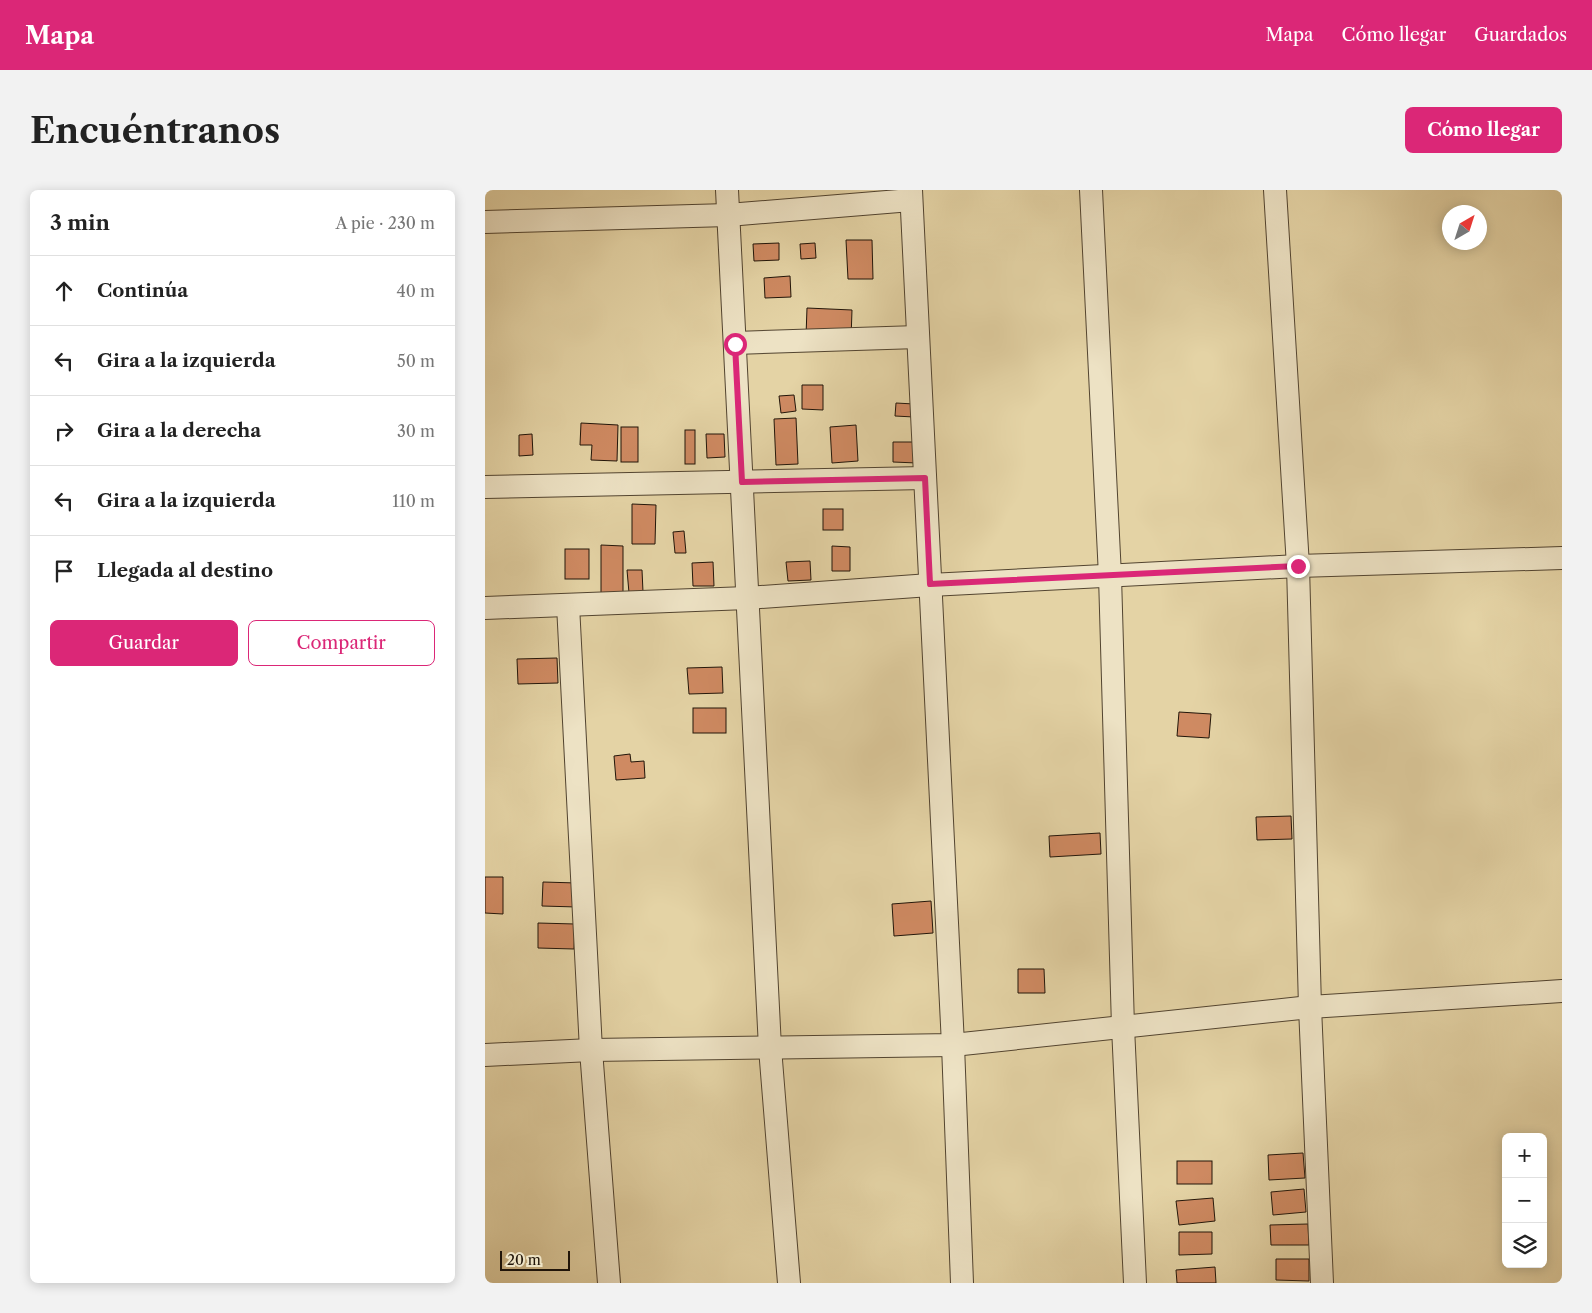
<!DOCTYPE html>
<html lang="es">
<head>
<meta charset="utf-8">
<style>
  :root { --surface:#fff; --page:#f2f2f2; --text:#222; --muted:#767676; --line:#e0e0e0; --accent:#db2777 }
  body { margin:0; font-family:"Libre Caslon Text",serif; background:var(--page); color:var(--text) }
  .controls { position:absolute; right:15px; bottom:15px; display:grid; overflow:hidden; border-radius:8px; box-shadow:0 2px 12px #0003 }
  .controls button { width:45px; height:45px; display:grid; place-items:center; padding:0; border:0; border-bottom:1px solid var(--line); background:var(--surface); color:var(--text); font:25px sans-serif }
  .compass { position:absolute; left:957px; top:15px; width:45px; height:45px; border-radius:50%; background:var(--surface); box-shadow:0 2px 12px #0003; rotate:39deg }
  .scale { position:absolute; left:15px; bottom:12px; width:70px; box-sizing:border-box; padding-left:5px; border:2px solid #211509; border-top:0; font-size:14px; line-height:18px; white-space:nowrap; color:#211509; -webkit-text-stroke:4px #ede2c4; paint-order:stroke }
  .stop { position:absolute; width:15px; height:15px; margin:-11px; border:4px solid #db2777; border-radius:50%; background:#fff }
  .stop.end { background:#db2777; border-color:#fff; box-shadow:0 1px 5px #0008 }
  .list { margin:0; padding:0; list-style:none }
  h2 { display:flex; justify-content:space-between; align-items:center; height:65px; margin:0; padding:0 20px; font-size:21px }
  h2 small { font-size:16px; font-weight:400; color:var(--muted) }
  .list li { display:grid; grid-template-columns:32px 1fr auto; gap:15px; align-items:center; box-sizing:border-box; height:70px; padding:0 20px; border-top:1px solid var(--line) }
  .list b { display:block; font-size:19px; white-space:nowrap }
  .list em { font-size:16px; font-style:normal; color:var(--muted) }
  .actions { display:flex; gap:10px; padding:15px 20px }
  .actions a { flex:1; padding:11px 0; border:1px solid var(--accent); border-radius:8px; text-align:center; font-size:18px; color:var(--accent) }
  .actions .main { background:var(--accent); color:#fff }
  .icon { flex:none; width:28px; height:28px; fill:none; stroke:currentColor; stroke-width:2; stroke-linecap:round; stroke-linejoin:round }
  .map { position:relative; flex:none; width:1077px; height:1093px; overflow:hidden; border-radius:8px }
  header { display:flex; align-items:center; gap:30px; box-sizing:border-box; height:70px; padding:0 25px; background:var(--accent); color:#fff }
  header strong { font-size:24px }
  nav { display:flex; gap:28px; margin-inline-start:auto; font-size:18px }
  .intro { display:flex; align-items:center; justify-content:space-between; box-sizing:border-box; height:120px; padding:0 30px }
  h1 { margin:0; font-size:35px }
  .button { padding:12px 22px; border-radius:8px; background:var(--accent); color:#fff; font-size:18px; font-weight:700 }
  main { display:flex; gap:30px; padding:0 30px }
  aside { flex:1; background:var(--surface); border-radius:8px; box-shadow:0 2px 12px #0003 }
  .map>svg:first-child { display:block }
  .building { fill:#cf8a62; stroke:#211509 }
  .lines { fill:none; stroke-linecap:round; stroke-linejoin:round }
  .minor-casing { stroke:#524430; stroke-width:24 }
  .minor { stroke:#ede2c4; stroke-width:22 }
  .route { stroke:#db2777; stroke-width:6 }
</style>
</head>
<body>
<header>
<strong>Mapa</strong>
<nav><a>Mapa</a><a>Cómo llegar</a><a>Guardados</a></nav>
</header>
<div class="intro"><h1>Encuéntranos</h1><a class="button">Cómo llegar</a></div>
<main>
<aside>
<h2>3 min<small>A pie · 230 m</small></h2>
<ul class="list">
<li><svg class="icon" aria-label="ahead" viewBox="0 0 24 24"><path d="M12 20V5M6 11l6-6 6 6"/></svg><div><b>Continúa</b></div><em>40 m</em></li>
<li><svg class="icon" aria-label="left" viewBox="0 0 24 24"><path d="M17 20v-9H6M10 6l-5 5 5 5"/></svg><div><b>Gira a la izquierda</b></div><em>50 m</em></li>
<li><svg class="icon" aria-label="right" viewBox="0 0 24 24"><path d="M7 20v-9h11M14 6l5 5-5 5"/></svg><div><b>Gira a la derecha</b></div><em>30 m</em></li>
<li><svg class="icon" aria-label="left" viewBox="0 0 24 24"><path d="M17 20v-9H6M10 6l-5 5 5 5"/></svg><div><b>Gira a la izquierda</b></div><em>110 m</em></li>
<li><svg class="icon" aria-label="arrive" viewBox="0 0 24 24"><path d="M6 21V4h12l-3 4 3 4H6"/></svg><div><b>Llegada al destino</b></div></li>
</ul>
<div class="actions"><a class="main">Guardar</a><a>Compartir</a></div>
</aside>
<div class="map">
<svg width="1077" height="1093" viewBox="0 0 1077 1093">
  <rect width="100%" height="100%" fill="#e4d3a5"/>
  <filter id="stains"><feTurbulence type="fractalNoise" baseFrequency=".004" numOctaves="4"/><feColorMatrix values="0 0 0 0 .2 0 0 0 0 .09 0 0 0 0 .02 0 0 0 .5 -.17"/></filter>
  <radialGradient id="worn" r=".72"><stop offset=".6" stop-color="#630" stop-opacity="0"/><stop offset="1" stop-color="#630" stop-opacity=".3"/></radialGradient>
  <!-- building -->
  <g class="building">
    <polygon points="361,50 387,50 388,89 363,89"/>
    <polygon points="294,53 294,70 269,71 268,54"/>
    <polygon points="330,53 331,68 316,69 315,54"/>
    <polygon points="305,86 306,107 280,108 279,88"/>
    <polygon points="322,118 367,120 366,149 321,146"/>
    <polygon points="317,195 338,195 338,220 317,219"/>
    <polygon points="309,205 311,221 296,223 294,206"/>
    <polygon points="411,213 429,214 429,227 410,226"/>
    <polygon points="311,228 313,274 291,275 289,229"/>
    <polygon points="96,233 133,235 132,271 106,270 107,255 95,255"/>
    <polygon points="371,235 373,271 347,273 345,237"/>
    <rect x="136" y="237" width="17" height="35"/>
    <rect x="200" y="240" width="10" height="34"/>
    <polygon points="47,244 48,265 34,266 34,245"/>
    <polygon points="221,244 239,244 240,267 222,268"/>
    <polygon points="408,252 432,252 432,273 408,272"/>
    <polygon points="147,314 171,315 170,354 147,354"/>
    <rect x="338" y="319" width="20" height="21"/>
    <polygon points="199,341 201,363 190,363 188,342"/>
    <polygon points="116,355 138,356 138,406 116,406"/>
    <polygon points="347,356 365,357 365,381 347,381"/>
    <rect x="80" y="359" width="24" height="30"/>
    <polygon points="325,371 326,390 303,391 301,372"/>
    <polygon points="228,372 229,396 208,396 207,373"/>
    <polygon points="142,380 157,380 158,402 144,403"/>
    <polygon points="72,468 73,493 33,494 32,469"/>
    <polygon points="237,477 238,503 204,504 202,478"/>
    <rect x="208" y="518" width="33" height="25"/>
    <polygon points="694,522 726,524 724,548 692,546"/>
    <polygon points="145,564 146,572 159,571 160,588 131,590 129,566"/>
    <polygon points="806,626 807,649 772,650 771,627"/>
    <polygon points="615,643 616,664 565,667 564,646"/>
    <polygon points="0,687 18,687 18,724 0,723"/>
    <polygon points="58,692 92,693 92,717 57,716"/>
    <polygon points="446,711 448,743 409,746 407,714"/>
    <polygon points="53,733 90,734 89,759 53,758"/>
    <polygon points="533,779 559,779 560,803 533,803"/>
    <polygon points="818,963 820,988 784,990 783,965"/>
    <rect x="692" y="971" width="35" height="23"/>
    <polygon points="819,999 821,1022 788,1025 786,1002"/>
    <polygon points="728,1008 730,1031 694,1035 691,1011"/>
    <polygon points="823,1034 824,1055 786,1055 785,1035"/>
    <polygon points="694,1042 727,1042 727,1064 694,1065"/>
    <polygon points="791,1069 824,1069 824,1091 791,1090"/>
    <polygon points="730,1077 731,1093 692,1093 691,1080"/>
  </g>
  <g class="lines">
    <!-- minor casing -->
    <g class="minor-casing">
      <g id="minor">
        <polyline points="242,0 285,858 304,1093"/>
        <polyline points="426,0 468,855 477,1093"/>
        <polyline points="606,0 625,386 638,837 650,1093"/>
        <polyline points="790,0 813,376 825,817 837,1093"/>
        <polyline points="0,32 243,25 426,10"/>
        <polyline points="250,153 433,147"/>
        <polyline points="0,297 440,288"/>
        <polyline points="83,415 106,860 124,1093"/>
        <polyline points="0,418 262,408 445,395 813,376 1077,368"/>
        <polyline points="0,865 106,860 468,855 825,817 1077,801"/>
      </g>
    </g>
    <!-- minor -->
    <use href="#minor" class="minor"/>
  </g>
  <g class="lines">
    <!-- route -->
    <polyline class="route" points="250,154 257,292 440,288 445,394 813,376"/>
  </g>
  <rect width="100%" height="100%" filter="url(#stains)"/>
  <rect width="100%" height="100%" fill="url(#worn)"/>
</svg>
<div class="controls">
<button>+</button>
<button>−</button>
<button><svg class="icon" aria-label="layers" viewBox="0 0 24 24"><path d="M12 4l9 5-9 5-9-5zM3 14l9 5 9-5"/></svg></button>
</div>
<svg class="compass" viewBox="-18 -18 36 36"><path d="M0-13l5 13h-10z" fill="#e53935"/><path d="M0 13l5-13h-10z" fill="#767676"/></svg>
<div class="scale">20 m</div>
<div class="stop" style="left:250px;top:154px"></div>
<div class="stop end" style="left:813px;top:376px"></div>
</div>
</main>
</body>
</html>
